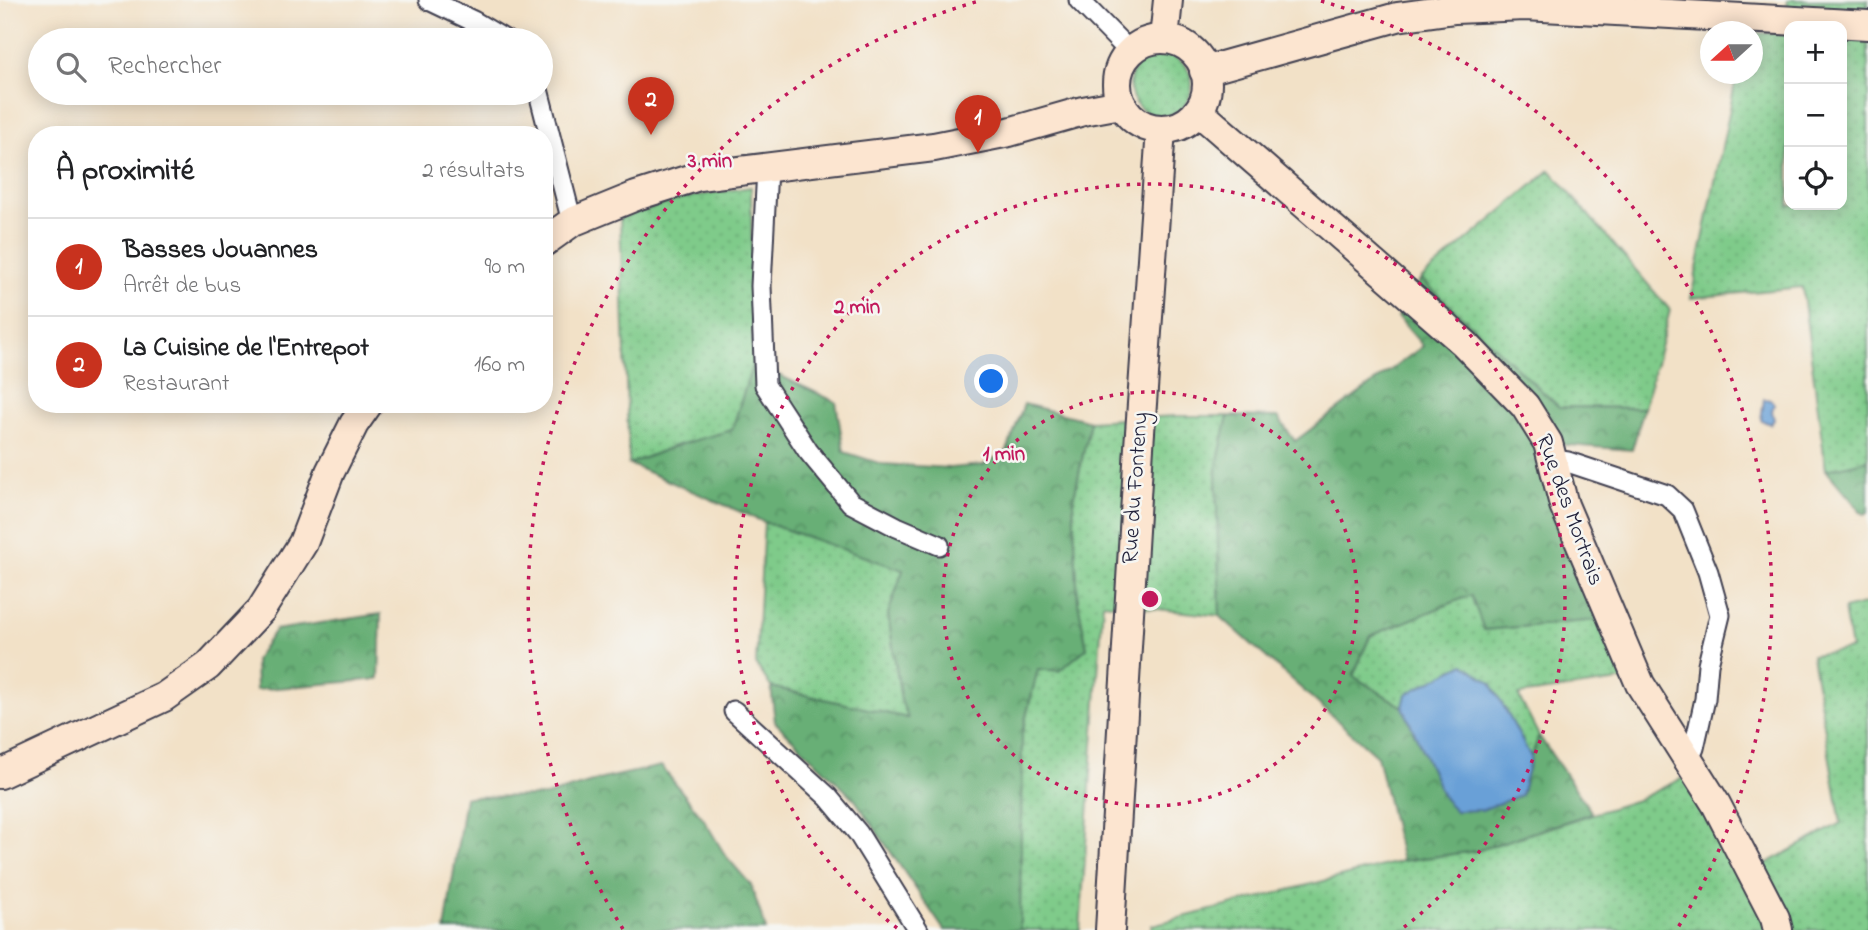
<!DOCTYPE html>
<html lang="fr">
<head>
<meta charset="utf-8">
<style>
  :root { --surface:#fff; --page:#f2f2f2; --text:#202124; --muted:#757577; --line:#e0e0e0; --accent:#c8321e }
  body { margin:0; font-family:"Indie Flower",sans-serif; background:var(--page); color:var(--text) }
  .controls { position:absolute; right:21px; top:21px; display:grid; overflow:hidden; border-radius:14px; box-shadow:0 4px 18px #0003 }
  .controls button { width:63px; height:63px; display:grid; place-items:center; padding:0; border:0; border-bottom:2px solid var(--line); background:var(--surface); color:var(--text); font:35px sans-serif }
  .compass { position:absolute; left:1700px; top:21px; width:63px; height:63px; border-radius:50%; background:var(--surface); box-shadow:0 4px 18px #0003; rotate:249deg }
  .you { position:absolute; left:992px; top:382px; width:24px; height:24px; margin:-18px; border:5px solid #fff; border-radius:50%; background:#1a73e8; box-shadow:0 0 0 10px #1a73e833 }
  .badge { display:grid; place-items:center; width:46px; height:46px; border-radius:50%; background:var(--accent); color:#fff; font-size:23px; font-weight:700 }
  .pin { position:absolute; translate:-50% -58px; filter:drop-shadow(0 2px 4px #0008) }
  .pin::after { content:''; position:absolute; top:37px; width:24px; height:21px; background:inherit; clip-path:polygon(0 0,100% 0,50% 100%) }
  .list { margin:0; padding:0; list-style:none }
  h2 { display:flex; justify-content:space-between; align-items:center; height:91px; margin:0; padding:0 28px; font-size:30px }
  h2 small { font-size:23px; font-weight:400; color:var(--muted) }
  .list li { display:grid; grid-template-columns:46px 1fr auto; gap:21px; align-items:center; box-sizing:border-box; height:98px; padding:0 28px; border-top:2px solid var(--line) }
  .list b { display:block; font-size:26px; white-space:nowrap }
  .list p { margin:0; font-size:23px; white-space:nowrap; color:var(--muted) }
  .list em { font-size:23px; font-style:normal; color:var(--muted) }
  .icon { flex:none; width:38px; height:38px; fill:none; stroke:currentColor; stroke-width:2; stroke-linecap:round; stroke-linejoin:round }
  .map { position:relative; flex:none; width:1868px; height:930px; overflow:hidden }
  .search { position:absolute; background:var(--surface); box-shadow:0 4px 18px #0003; left:28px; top:28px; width:525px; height:77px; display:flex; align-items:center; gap:18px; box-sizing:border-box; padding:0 24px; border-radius:38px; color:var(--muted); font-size:26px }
  .panel { position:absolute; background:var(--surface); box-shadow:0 4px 18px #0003; left:28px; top:126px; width:525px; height:287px; border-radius:28px }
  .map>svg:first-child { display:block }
  .grass { fill:url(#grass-dots); stroke:#507662; stroke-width:2; fill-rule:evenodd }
  .forest { fill:url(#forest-crowns); stroke:#446858; stroke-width:2 }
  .water { fill:#69a0d7; stroke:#466189; stroke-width:2 }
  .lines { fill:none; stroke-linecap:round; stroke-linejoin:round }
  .street-casing { stroke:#413f50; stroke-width:23 }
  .secondary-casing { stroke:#413f50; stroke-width:32 }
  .street { stroke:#fff; stroke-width:19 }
  .secondary { stroke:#fce5d0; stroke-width:28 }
  .ring { fill:none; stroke:#c2185b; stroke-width:3.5; stroke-dasharray:3.5 7 }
  .labels { text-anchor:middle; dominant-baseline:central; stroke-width:5; stroke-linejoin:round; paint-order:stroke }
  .street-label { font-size:23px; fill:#22223b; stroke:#f6f6f2 }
  .centre { fill:#c2185b; stroke:#f6f6f2; stroke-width:3.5 }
  .ring-label { font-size:21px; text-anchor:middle; font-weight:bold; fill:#c2185b; stroke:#f6f6f2; stroke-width:5; stroke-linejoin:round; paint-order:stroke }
</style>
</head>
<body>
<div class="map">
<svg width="1868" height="930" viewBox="0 0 1868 930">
  <defs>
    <pattern id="grass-dots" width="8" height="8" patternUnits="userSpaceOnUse" patternTransform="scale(1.75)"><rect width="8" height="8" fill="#7fcb8a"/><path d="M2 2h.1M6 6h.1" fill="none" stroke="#6dae78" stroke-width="1.8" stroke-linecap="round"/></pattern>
    <pattern id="forest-crowns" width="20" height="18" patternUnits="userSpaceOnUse" patternTransform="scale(1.75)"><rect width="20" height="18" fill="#67af76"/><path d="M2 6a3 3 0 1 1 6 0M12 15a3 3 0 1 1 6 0" fill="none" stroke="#548e62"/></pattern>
  </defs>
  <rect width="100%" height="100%" fill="#f6f6f2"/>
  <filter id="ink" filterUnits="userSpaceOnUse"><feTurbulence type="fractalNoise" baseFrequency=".0143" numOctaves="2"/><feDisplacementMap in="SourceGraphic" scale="14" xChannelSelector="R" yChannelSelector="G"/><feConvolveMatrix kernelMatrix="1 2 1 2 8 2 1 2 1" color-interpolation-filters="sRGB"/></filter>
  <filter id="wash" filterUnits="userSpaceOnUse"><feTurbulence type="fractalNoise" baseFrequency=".00686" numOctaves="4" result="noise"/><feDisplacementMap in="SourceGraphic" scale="28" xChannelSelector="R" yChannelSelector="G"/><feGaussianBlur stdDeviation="1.57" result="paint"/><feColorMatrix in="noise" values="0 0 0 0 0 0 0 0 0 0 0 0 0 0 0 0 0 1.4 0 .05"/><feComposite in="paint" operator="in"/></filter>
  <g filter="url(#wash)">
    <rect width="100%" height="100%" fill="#f2e1c7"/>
    <!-- grass -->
    <g class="grass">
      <path d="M1788,0H1868V460L1826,470L1802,287L1691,298L1737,74H1752L1753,33L1783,34ZM1789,26H1842V205H1789Z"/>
      <circle cx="1161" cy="85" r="31"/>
      <polygon points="1550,170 1670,310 1644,408 1559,407 1421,279"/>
      <polygon points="751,187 753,363 732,430 675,446 629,464 620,218 683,198"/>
      <polygon points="1175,416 1228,416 1216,470 1220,616 1103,603 1080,930 1020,930 1022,733 1038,669 1087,648 1078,602 1073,502 1090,421"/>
      <polygon points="764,522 904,570 888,614 901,700 909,719 771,687 756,664"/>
      <polygon points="1471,595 1485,630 1598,620 1627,680 1518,695 1539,736 1531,757 1491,683 1407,694 1403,707 1353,676 1370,636"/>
      <polygon points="1868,603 1868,930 1151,930 1152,925 1402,861 1476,851 1637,800 1685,777 1744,876 1841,823 1812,655 1851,649 1844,609"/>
    </g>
    <!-- forest -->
    <g class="forest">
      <polygon points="1421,279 1559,407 1644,408 1632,450 1555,444 1546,485 1585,592 1598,620 1484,630 1471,595 1370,636 1353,676 1403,707 1444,799 1521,795 1531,757 1539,736 1592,813 1476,851 1402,861 1377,756 1220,616 1216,470 1228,416 1278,417 1295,441 1423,346 1398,317"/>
      <polygon points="753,363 836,402 844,452 882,464 950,468 983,465 1007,451 1024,404 1090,421 1073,502 1078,602 1087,648 1059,671 1038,669 1022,733 1020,930 944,930 855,800 775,722 771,687 908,718 901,700 888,614 903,570 764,522 629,464 675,446 732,430"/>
      <polygon points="1868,460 1868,513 1863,514 1826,470"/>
      <polygon points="381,614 379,679 256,690 255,660 275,630"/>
      <polygon points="661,766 703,818 725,855 751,885 766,930 445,930 465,797 546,796 602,779"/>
    </g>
    <!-- water -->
    <g class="water">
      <polygon points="1764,399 1771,400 1774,404 1772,411 1774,420 1770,424 1761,420"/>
      <polygon points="1464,664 1491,683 1531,757 1521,795 1482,810 1456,811 1444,799 1403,707 1406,694"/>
    </g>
  </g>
  <g filter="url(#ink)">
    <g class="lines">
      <!-- street casing -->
      <g class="street-casing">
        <g id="street">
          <polyline points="429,0 473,21 505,40"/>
          <polyline points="1079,0 1130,52"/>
          <polyline points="539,93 572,222"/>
          <polyline points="767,168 761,286 765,385 808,451 851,503 897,527 939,545"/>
          <polyline points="1554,460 1568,462 1667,495 1683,510 1708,572 1720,615 1708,664 1705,699 1694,748 1688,760"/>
          <polyline points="734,711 828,797 858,833 918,930"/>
        </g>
      </g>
      <!-- secondary casing -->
      <g class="secondary-casing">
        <g id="secondary">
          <polyline points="1164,39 1168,0"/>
          <circle cx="1162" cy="84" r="45"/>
          <polyline points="1204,71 1397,17 1455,9 1525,6 1868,25"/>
          <polyline points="1198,111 1464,343 1525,406 1548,443 1564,505 1640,684 1716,804 1775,918 1778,930"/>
          <polyline points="544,242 572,222 636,196 699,176 934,147 1009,132 1083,111 1121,104"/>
          <polyline points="0,774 164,697 208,666 261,610 303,543 330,472 354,424 368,404"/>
          <polyline points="1110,930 1139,447 1161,129"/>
        </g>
      </g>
      <!-- street -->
      <use href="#street" class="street"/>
      <!-- secondary -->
      <use href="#secondary" class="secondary"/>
    </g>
  </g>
  <!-- distance rings -->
  <g class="ring">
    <circle cx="1150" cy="599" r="207"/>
    <path d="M897 928A415 415 0 1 1 1403 928"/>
    <path d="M623 929A622 622 0 0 1 979 1M1321 1A622 622 0 0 1 1677 929"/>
  </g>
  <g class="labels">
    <!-- street labels -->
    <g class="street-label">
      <text transform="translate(1136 488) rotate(-86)">Rue du Fonteny</text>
      <text transform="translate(1569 510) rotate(70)">Rue des Mortrais</text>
    </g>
  </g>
  <circle cx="1150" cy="599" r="10" class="centre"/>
  <g class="ring-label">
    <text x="710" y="167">3 min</text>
    <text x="857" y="313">2 min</text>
    <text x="1004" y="460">1 min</text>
  </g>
</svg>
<div class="controls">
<button>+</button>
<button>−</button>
<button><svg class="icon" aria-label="locate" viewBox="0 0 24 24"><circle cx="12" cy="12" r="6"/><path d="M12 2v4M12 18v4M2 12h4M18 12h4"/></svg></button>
</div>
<svg class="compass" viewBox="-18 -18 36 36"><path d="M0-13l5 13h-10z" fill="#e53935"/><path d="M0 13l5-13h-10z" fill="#757577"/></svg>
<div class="you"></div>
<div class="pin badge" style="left:978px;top:153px">1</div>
<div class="pin badge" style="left:651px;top:135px">2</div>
<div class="search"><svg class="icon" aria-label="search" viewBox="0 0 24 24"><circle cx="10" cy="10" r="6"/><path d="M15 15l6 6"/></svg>Rechercher</div>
<section class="panel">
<h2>À proximité<small>2 résultats</small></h2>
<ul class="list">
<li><span class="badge">1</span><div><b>Basses Jouannes</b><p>Arrêt de bus</p></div><em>90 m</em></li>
<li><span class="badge">2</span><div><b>La Cuisine de l'Entrepot</b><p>Restaurant</p></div><em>160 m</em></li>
</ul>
</section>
</div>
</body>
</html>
